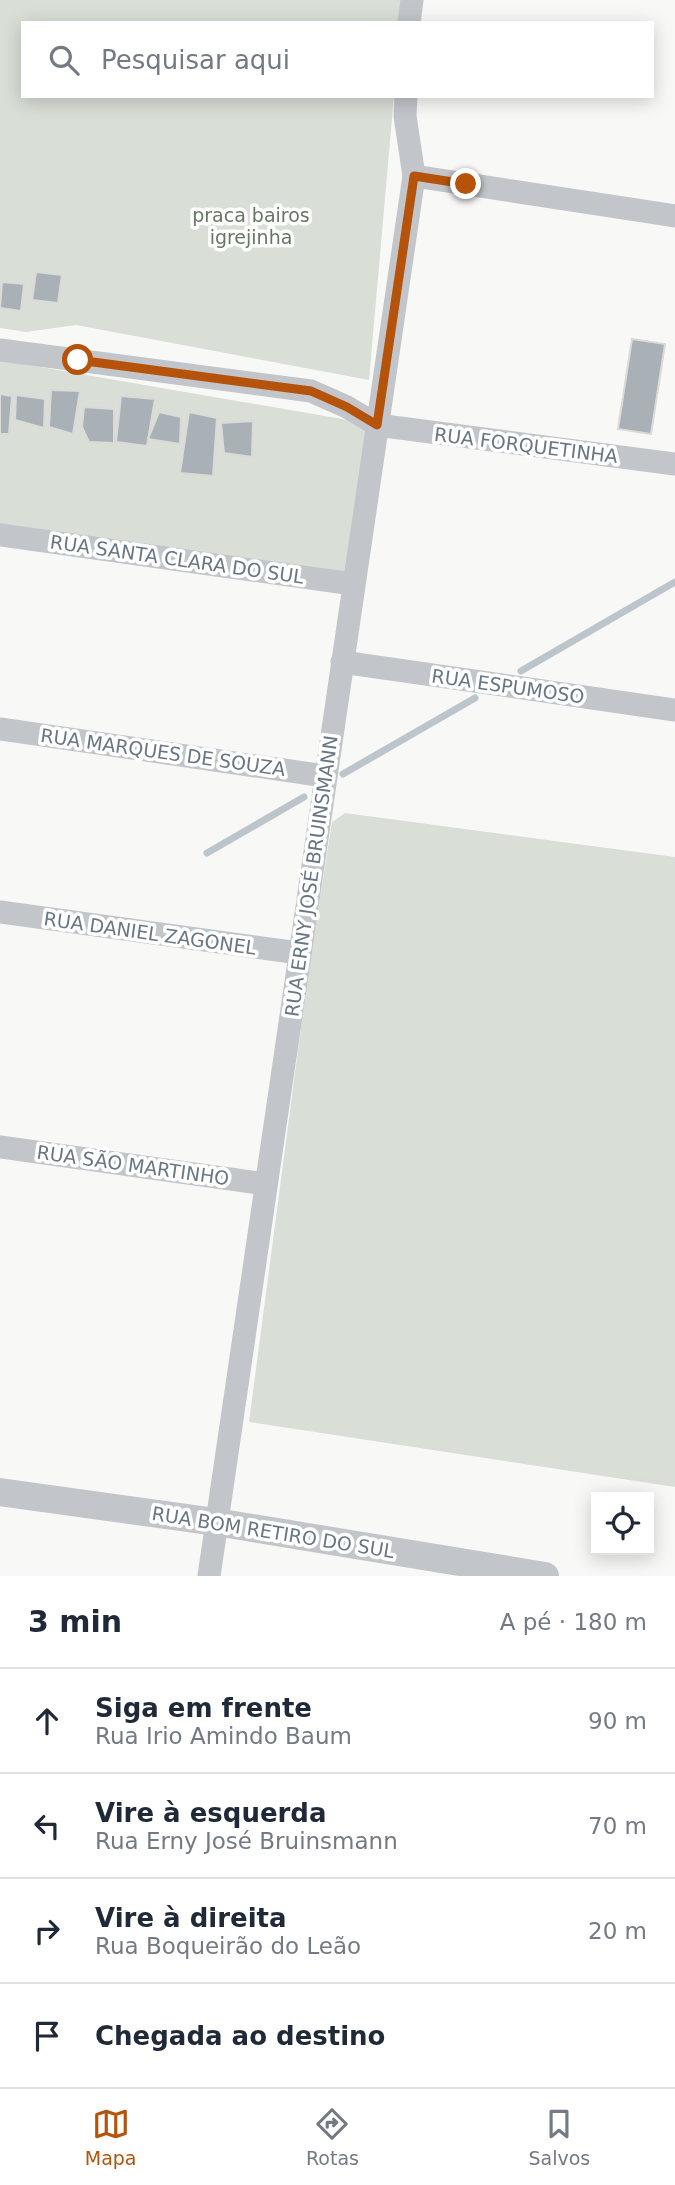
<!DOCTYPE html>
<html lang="pt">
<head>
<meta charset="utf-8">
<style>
  :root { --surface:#fff; --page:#f6f6f7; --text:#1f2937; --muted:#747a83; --line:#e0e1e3; --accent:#b45309 }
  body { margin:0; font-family:"DejaVu Sans",sans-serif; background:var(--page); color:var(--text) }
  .controls { position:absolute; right:21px; bottom:21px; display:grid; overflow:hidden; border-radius:0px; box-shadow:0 4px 18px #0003 }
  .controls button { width:63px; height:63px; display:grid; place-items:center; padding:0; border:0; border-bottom:2px solid var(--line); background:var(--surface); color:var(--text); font:35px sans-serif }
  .stop { position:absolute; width:21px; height:21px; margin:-16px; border:5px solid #b45309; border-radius:50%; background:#fff }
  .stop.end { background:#b45309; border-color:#fff; box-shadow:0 2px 7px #0008 }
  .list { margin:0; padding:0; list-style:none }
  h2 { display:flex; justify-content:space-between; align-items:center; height:91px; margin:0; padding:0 28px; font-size:30px }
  h2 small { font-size:23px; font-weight:400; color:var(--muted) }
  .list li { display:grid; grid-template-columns:46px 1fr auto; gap:21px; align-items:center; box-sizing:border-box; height:105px; padding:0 28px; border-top:2px solid var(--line) }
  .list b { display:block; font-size:26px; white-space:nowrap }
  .list p { margin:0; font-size:23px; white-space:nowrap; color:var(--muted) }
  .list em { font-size:23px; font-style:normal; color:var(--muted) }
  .icon { flex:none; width:38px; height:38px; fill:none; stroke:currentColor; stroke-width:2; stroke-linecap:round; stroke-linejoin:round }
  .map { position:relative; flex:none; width:675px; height:1576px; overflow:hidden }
  .search { position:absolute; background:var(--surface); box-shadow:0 4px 18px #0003; left:21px; right:21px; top:21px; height:77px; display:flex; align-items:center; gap:18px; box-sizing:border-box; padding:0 24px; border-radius:0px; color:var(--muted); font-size:26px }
  .sheet { height:511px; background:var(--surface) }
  nav { display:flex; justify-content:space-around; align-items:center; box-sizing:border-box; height:98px; border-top:2px solid var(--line); background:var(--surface); font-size:19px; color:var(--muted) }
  nav a { display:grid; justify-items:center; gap:4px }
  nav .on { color:var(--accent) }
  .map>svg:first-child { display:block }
  .green { fill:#d9dfd7 }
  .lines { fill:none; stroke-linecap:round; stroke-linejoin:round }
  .stream { stroke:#bcc5cb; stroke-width:7 }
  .building { fill:#a9b0b6; stroke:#dadad8; stroke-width:2 }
  .minor { stroke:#c2c5c9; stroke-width:23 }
  .tertiary { stroke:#c2c5c9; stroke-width:28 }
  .route { stroke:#b45309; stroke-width:9 }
  .labels { text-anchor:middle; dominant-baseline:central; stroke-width:7; stroke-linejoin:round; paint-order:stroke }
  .park-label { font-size:19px; fill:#667863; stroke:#fff }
  .street-label { font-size:19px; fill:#697785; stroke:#fff }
</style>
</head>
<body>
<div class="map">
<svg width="675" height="1576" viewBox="0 0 675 1576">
  <rect width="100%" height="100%" fill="#f8f8f6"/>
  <!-- green -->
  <g class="green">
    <polygon points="0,0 403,0 401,23 23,23 23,96 394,96 369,380 76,325 26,332 0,328"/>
    <polygon points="0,360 377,425 353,584 0,535"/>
    <polygon points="345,813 675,857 675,1487 249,1422 308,974 332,822"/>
  </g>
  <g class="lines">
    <!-- stream -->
    <g class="stream">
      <polyline points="521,671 675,582"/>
      <polyline points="343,774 475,698"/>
      <polyline points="207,853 304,797"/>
    </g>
  </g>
  <!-- building -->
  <g class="building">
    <polygon points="36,272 62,275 58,303 32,300"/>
    <polygon points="2,282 24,284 21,311 0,308"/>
    <polygon points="632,339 665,344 651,434 618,429"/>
    <polygon points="51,390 80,391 73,434 49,427"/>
    <polygon points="0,394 12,396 9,434 0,434"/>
    <polygon points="16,395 45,399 44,428 15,420"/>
    <polygon points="121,396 155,399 147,446 116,442"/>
    <polygon points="84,407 114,409 114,443 89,442 82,427"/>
    <polygon points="159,412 181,417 180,444 148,439"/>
    <polygon points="189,412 217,418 213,476 180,473"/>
    <polygon points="253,421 252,457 224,453 221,423"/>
  </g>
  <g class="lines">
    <!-- minor -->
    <g class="minor">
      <polyline points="409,23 412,0"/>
      <polyline points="414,176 675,216"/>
      <polyline points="0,350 311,391 347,407 377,425 675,464"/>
      <polyline points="0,535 353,584"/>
      <polyline points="342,662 675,710"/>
      <polyline points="0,729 325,776"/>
      <polyline points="0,912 299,953"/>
      <polyline points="0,1147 266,1184"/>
      <polyline points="209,1576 414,176 405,116 406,96"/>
    </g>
    <!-- tertiary -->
    <polyline class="tertiary" points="0,1492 216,1522 545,1576"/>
  </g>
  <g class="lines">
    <!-- route -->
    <polyline class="route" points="78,360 311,391 347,407 377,425 414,176 466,184"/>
  </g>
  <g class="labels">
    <!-- park labels -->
    <g class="park-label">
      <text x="251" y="215">praca bairos<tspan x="251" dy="22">igrejinha</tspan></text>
    </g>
    <!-- street labels -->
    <g class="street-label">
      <text transform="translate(526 445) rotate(7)">RUA FORQUETINHA</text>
      <text transform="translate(177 559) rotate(8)">RUA SANTA CLARA DO SUL</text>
      <text transform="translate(508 686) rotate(8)">RUA ESPUMOSO</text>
      <text transform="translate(163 752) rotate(8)">RUA MARQUES DE SOUZA</text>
      <text transform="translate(311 876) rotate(-82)">RUA ERNY JOSÉ BRUINSMANN</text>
      <text transform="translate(150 933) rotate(8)">RUA DANIEL ZAGONEL</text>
      <text transform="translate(133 1165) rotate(8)">RUA SÃO MARTINHO</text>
      <text transform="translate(273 1532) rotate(9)">RUA BOM RETIRO DO SUL</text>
    </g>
  </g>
</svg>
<div class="controls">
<button><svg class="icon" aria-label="locate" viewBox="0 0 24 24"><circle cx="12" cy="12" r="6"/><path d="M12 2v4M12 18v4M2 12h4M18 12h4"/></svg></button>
</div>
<div class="stop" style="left:78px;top:360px"></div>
<div class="stop end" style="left:466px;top:184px"></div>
<div class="search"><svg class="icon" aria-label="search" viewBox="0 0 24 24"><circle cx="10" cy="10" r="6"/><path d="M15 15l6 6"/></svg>Pesquisar aqui</div>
</div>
<section class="sheet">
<h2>3 min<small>A pé · 180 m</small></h2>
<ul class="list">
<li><svg class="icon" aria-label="ahead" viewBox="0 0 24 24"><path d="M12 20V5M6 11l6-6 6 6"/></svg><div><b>Siga em frente</b><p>Rua Irio Amindo Baum</p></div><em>90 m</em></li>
<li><svg class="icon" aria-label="left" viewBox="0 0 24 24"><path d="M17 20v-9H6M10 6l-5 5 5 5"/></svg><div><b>Vire à esquerda</b><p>Rua Erny José Bruinsmann</p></div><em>70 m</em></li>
<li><svg class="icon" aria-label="right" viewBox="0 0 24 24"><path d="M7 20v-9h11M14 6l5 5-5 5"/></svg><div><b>Vire à direita</b><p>Rua Boqueirão do Leão</p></div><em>20 m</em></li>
<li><svg class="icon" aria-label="arrive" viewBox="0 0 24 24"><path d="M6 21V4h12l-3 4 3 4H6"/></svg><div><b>Chegada ao destino</b></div></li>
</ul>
</section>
<nav>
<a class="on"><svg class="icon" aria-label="map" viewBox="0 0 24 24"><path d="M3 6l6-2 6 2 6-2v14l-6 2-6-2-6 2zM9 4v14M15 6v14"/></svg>Mapa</a>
<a><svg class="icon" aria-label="directions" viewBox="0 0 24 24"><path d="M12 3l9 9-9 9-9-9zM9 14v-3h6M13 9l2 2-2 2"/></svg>Rotas</a>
<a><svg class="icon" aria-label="saved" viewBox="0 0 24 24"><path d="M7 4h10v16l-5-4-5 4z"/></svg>Salvos</a>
</nav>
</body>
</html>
